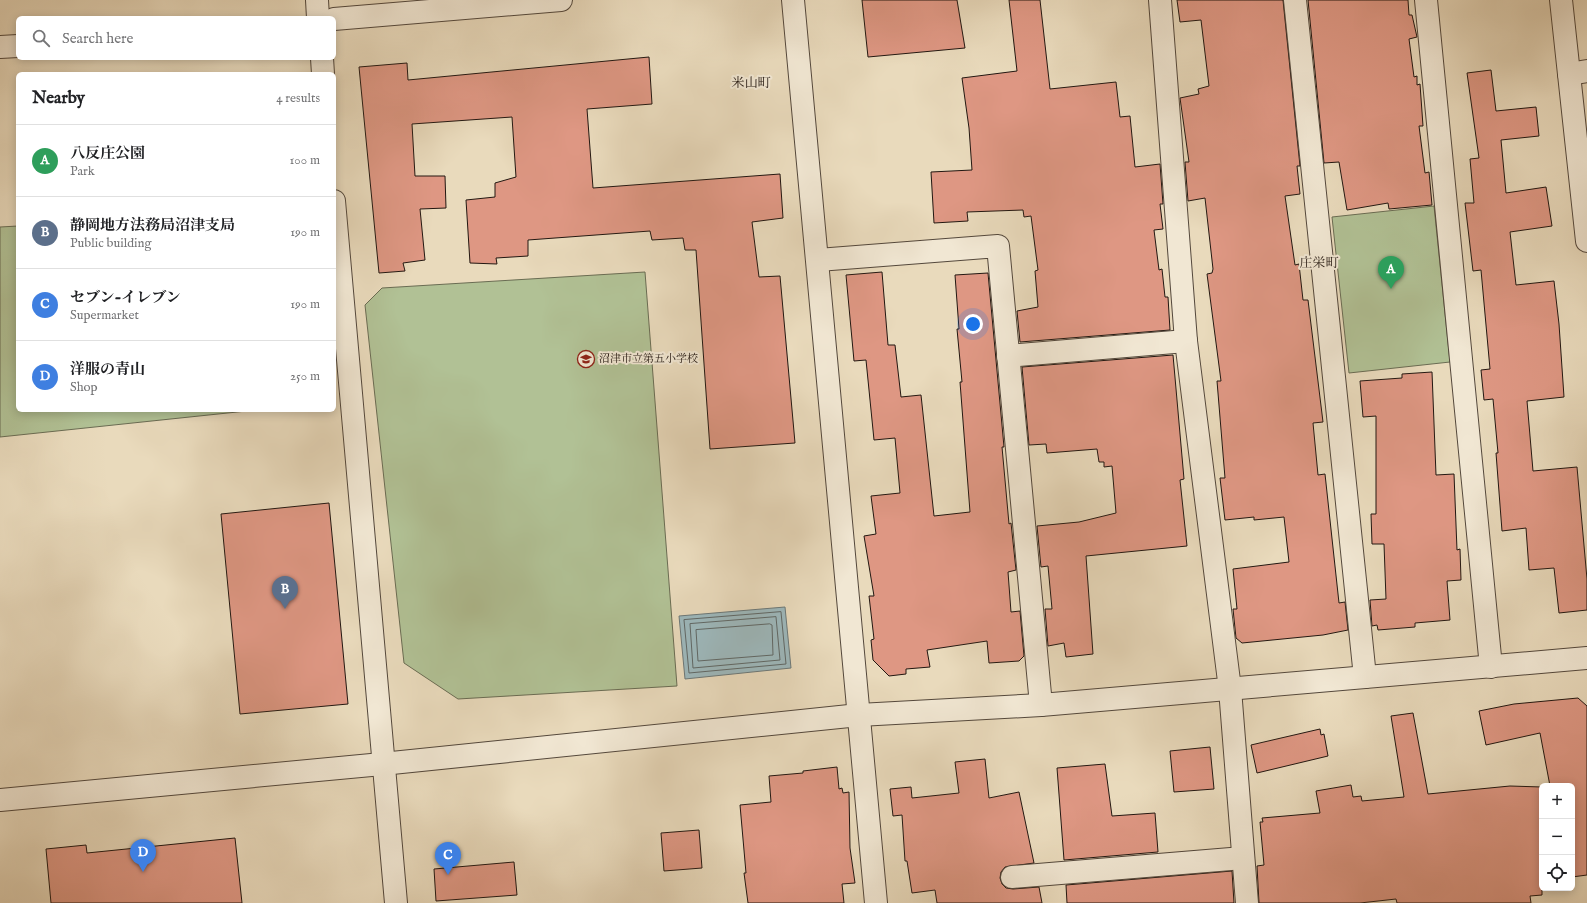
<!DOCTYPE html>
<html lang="en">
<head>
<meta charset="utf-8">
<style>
  :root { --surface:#fff; --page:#f6f6f6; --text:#202124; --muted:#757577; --line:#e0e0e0; --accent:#0b8043 }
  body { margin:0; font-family:"IM FELL English","Noto Serif JP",serif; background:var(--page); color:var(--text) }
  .controls { position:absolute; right:12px; bottom:12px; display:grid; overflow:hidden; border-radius:6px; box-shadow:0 2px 10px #0003 }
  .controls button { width:36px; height:36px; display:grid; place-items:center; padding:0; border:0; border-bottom:1px solid var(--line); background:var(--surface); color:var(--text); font:20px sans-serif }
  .you { position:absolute; left:973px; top:324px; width:14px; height:14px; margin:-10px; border:3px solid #fff; border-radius:50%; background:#1a73e8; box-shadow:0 0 0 6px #1a73e833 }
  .badge { display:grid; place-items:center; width:26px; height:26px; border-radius:50%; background:var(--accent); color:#fff; font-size:13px; font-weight:700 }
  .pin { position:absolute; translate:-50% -33px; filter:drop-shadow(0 1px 2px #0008) }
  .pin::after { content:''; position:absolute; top:21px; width:14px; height:12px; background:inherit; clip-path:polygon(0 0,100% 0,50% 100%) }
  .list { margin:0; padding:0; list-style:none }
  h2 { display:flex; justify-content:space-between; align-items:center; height:52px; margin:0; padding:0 16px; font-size:17px }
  h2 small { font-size:13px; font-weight:400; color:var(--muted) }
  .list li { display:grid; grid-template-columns:26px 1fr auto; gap:12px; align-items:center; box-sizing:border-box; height:72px; padding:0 16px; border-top:1px solid var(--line) }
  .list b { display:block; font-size:15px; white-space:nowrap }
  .list p { margin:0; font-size:13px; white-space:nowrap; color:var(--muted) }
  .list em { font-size:13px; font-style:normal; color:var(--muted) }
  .icon { flex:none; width:22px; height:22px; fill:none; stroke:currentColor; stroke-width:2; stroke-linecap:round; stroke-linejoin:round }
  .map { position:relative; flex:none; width:1587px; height:903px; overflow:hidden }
  .search { position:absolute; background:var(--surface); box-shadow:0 2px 10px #0003; left:16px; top:16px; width:320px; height:44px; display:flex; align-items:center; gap:10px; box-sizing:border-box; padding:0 14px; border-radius:6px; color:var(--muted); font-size:15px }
  .panel { position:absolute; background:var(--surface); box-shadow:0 2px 10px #0003; left:16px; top:72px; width:320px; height:340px; border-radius:6px }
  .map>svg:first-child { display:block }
  .green { fill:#b1c195; stroke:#6a6c53 }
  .water { fill:#9db8bc; stroke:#6c7878 }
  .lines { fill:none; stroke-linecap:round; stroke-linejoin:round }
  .shore { stroke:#606866; stroke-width:1 }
  .building { fill:#de9783; stroke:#221711 }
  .minor-casing { stroke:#54483c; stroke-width:24 }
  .tertiary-casing { stroke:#54483c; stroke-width:24 }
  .minor { stroke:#f1e7d3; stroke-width:22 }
  .tertiary { stroke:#f1e7d3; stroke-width:22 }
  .labels { text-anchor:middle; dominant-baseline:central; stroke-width:4; stroke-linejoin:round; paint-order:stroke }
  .poi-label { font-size:11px; fill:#221711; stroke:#f1e7d3; text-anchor:start }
  .quarter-label { font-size:13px; fill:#221711; stroke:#f1e7d3 }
</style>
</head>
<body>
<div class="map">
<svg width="1587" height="903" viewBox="0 0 1587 903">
  <rect width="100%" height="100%" fill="#e9dabc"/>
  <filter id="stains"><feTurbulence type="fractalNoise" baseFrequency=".005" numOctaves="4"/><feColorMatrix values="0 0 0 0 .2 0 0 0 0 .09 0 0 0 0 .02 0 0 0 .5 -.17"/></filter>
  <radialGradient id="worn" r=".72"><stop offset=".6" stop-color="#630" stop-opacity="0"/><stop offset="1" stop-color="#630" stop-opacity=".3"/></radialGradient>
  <!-- green -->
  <g class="green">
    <polygon points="1434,206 1450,362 1349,373 1332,217"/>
    <polygon points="18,226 18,410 256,410 0,437 0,227"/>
    <polygon points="645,272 677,686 458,699 404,663 365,305 382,288"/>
  </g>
  <!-- water -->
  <polygon class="water" points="785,607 791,668 685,679 679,616"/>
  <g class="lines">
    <!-- shore -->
    <g class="shore">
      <polygon points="781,612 786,664 689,673 684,620"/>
      <polygon points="776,617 780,660 693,668 690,624"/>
      <polygon points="770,624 772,625 773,655 698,661 696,630"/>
    </g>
  </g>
  <!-- building -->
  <g class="building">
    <polygon points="862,0 957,0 965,48 868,57"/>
    <polygon points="1009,0 1040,0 1050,89 1116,82 1120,117 1130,116 1135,167 1160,164 1163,204 1160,204 1163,229 1154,230 1159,270 1162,269 1165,297 1168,297 1170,330 1020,342 1017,311 1038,307 1035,271 1038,270 1031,216 1024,217 1023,210 967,212 968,221 934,223 931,172 972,170 969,128 962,78 1017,71"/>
    <polygon points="1177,0 1283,0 1300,166 1297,166 1300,194 1285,196 1295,265 1299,264 1303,300 1308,300 1323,422 1313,423 1318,475 1325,474 1339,603 1345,602 1348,630 1323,635 1242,643 1236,638 1233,609 1237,609 1233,569 1289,562 1284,517 1254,520 1254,517 1225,520 1220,478 1225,478 1217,381 1221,381 1207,274 1212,273 1213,269 1205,198 1188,201 1185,162 1189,162 1180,98 1199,94 1198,89 1209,86 1201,20 1180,22"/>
    <polygon points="1308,0 1408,0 1409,15 1412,15 1417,37 1409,39 1414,77 1417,76 1417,85 1420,84 1423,126 1419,126 1425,173 1429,172 1432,205 1389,209 1388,203 1347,210 1339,162 1324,163"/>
    <polygon points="649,57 652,104 587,109 593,188 780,174 783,218 752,222 759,277 780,276 795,443 710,449 696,250 685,250 683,238 652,240 650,231 528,240 528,256 496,258 497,264 470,263 466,200 495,197 495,183 516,177 512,117 412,124 415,176 445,176 446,208 420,209 425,260 403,263 405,271 379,273 359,67 407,63 408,80"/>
    <polygon points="1491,70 1496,111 1536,107 1539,136 1501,140 1506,193 1546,187 1552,226 1510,232 1516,285 1554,281 1559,324 1564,397 1527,401 1533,471 1577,467 1587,579 1587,610 1559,613 1554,568 1529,570 1526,528 1502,531 1496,453 1498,453 1493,399 1484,400 1481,370 1490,369 1481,270 1473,271 1465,203 1474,203 1470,159 1479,158 1467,73"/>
    <polygon points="882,272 888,345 895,345 901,397 921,395 934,516 970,512 960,382 962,382 957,329 959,329 955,275 988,273 1004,447 1002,447 1009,524 1011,523 1016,570 1008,572 1011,612 1020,611 1024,656 1019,661 989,663 987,641 927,650 930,667 906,669 906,674 889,676 873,660 871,640 874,639 869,596 874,596 864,536 876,534 871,496 900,493 895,438 874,440 866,360 854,361 846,275"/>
    <polygon points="1173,355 1184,479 1180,480 1187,546 1086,556 1093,654 1066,657 1064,643 1048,646 1045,609 1052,609 1048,566 1041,567 1037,526 1079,522 1116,513 1112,466 1104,467 1104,462 1099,462 1097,449 1047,453 1046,444 1029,445 1022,367"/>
    <polygon points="1432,372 1436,475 1454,474 1457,550 1460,549 1461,580 1447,581 1450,620 1415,623 1415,627 1378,630 1377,625 1372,626 1370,600 1386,599 1384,544 1372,544 1371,514 1376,514 1376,416 1363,417 1360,381 1402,378 1402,374"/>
    <polygon points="329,503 348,704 240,714 221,514"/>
    <polygon points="1578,698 1587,706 1587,875 1572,877 1572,786 1550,786 1540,733 1486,745 1479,711 1514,704"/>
    <polygon points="1413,713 1428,794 1510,786 1542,787 1542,895 1530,896 1531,903 1397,903 1396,899 1360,903 1259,903 1257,866 1264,865 1260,822 1263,822 1262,818 1320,813 1316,791 1351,785 1353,797 1361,796 1362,801 1404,797 1391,716"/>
    <polygon points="1320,729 1321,735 1324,734 1328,756 1257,773 1251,745"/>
    <polygon points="1210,747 1214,789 1174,792 1170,751"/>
    <polygon points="985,759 989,798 1019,792 1034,863 1005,867 1001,872 1000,878 1002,884 1006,888 1013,889 1039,887 1042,903 937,903 935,890 912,893 907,861 905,861 902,815 893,816 890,789 911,787 912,798 959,793 955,762"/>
    <polygon points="1105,764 1112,816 1155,813 1158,852 1064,860 1057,768"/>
    <polygon points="837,767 839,789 842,788 843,793 849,792 850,848 855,883 842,884 844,903 748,903 744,873 746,873 740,805 771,802 769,776 803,773 803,771"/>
    <polygon points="699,830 702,868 664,871 661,833"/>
    <polygon points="235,838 242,903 51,903 46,849 86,845 87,853"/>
    <polygon points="514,862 517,895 436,901 434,869"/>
    <polygon points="1232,871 1234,903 1067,903 1066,885"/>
  </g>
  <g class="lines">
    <!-- minor casing -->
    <g class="minor-casing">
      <g id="minor">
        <polyline points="317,0 318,18"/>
        <polyline points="793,0 876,903"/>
        <polyline points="1160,0 1186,341 1230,689 1247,903"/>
        <polyline points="1295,0 1365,677"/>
        <polyline points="1426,0 1491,667"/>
        <polyline points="334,19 561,0"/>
        <polyline points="0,47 18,46"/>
        <polyline points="322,58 323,74"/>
        <polyline points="1569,74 1587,71"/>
        <polyline points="334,201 396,903"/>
        <polyline points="818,260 998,246 1041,705"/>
        <polyline points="1008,356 1186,341"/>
        <polyline points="1012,877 1243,858"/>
      </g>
    </g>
    <!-- tertiary casing -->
    <g class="tertiary-casing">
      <g id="tertiary">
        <polyline points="1561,0 1587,241"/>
        <polyline points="0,800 382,764 859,715 1041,705 1587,658"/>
      </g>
    </g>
    <!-- minor -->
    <use href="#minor" class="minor"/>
    <!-- tertiary -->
    <use href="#tertiary" class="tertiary"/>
  </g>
  <!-- icons -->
  <defs>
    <g id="school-ring" transform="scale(0.9)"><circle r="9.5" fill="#f1e7d3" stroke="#8f2418" stroke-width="1.5"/><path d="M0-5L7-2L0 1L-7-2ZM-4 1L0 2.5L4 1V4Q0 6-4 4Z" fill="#8f2418"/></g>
  </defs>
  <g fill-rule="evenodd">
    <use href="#school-ring" x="586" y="359"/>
  </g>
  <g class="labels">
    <!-- poi labels -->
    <g class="poi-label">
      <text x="599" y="359">沼津市立第五小学校</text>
    </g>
    <!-- quarter labels -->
    <g class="quarter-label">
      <text x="751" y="83">米山町</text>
      <text x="1319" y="263">庄栄町</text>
    </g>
  </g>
  <rect width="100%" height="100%" filter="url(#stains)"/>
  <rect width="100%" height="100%" fill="url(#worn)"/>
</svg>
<div class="controls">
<button>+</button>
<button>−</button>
<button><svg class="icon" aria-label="locate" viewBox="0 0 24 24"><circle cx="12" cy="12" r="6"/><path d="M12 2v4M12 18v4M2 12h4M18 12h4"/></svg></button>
</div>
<div class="you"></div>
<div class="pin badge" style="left:1391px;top:289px;background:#2e9e5b">A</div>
<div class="pin badge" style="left:285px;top:609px;background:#5c6f8a">B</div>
<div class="pin badge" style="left:448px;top:875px;background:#3f7fe0">C</div>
<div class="pin badge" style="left:143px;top:872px;background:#3f7fe0">D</div>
<div class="search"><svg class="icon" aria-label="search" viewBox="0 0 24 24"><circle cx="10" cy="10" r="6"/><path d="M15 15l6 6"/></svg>Search here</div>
<section class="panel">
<h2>Nearby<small>4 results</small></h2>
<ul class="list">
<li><span class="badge" style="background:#2e9e5b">A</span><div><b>八反庄公園</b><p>Park</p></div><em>100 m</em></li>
<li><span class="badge" style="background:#5c6f8a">B</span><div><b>静岡地方法務局沼津支局</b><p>Public building</p></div><em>190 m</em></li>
<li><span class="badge" style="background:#3f7fe0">C</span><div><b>セブン-イレブン</b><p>Supermarket</p></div><em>190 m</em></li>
<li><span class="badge" style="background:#3f7fe0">D</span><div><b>洋服の青山</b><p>Shop</p></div><em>250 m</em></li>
</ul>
</section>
</div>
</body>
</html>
